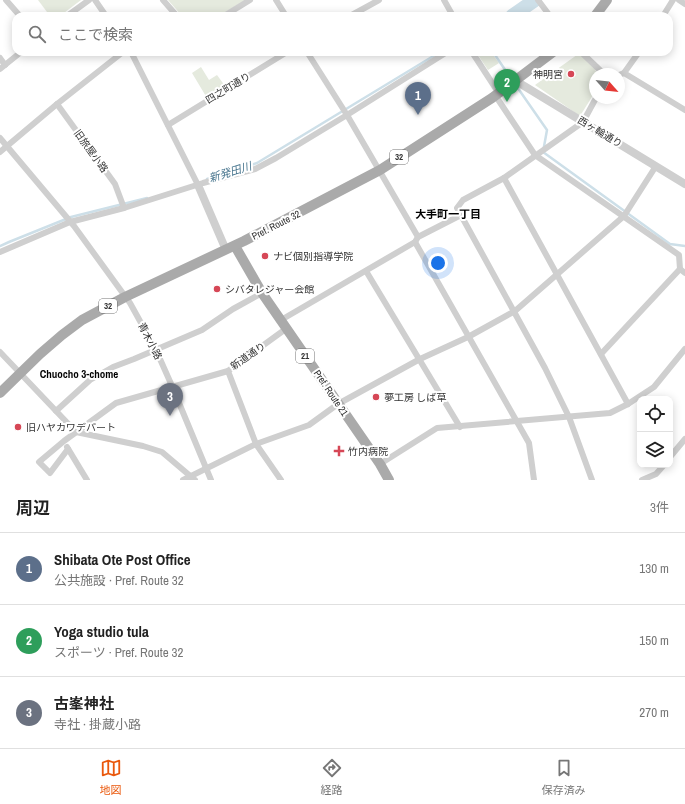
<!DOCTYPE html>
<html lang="ja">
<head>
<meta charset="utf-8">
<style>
  :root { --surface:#fff; --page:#f6f6f6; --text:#222; --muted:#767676; --line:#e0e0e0; --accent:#ea580c }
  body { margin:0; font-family:"Archivo Narrow","Noto Sans JP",sans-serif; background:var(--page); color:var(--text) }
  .controls { position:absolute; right:12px; bottom:12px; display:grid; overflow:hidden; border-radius:8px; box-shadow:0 2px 10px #0003 }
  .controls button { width:36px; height:36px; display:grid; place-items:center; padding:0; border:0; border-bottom:1px solid var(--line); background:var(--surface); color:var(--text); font:20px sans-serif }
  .compass { position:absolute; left:589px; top:68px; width:36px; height:36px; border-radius:50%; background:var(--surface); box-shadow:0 2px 10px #0003; rotate:117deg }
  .you { position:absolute; left:438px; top:263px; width:14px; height:14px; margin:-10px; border:3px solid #fff; border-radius:50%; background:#1a73e8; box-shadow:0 0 0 6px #1a73e833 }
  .badge { display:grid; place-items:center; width:26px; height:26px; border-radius:50%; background:var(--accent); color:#fff; font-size:13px; font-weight:700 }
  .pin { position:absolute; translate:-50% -33px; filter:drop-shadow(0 1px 2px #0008) }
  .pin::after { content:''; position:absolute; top:21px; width:14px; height:12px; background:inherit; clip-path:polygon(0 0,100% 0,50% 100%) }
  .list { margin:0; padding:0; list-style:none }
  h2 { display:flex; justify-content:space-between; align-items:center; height:52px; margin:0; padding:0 16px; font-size:17px }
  h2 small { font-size:13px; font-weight:400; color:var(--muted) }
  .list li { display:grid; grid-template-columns:26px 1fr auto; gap:12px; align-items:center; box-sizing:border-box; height:72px; padding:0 16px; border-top:1px solid var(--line) }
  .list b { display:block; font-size:15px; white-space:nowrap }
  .list p { margin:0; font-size:13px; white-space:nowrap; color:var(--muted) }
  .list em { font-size:13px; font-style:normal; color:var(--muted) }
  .icon { flex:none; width:22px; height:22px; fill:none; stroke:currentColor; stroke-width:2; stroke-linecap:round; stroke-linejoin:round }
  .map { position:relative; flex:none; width:685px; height:480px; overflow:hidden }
  .search { position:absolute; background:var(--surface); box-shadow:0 2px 10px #0003; left:12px; right:12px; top:12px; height:44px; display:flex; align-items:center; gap:10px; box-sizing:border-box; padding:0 14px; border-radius:12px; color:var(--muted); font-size:15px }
  .sheet { height:268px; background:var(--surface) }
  nav { display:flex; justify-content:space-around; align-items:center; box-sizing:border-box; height:56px; border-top:1px solid var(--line); background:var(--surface); font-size:11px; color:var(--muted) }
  nav a { display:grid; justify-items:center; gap:2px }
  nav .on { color:var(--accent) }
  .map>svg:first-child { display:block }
  .green { fill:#e5eade }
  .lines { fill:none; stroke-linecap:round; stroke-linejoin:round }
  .stream { stroke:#cddfe8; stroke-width:2.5 }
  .river { stroke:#cddfe8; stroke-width:14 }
  .minor { stroke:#cfcfcf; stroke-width:6 }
  .tertiary { stroke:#cfcfcf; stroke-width:8 }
  .primary { stroke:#aaa; stroke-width:10 }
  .poi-dot { fill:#d64756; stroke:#fff; stroke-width:1.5 }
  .labels { text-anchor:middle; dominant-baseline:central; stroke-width:4; stroke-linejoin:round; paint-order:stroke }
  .shield { fill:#fff; stroke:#707070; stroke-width:1 }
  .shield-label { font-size:9px; font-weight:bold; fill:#323232 }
  .poi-label { font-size:10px; fill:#323232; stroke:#fff; text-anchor:start }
  .street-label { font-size:10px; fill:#323232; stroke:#fff }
  .water-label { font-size:11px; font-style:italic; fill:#46748d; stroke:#fff }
  .neighbourhood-label { font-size:11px; font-weight:bold; fill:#000; stroke:#fff }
</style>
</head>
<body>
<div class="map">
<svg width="685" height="480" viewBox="0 0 685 480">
  <rect width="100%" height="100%" fill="#fff"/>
  <!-- green -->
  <g class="green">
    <polygon points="38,0 81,0 60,16 50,16"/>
    <polygon points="168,0 245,0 219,16 182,16"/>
    <polygon points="482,52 491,52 499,63 488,70 478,55"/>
    <polygon points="581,52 594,67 597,74 595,74 595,92 580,116 535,85"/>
    <polygon points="201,67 209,80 217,75 225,86 207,98 192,73"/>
  </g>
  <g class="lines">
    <!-- stream -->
    <g class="stream">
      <polyline points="493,52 512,80"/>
      <polyline points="515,84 547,130 543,152 670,244 685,246"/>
      <polyline points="207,179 257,163 440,52"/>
      <polyline points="0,246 9,242 71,217 147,198"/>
    </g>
    <!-- river -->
    <polyline class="river" points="512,16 535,0"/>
    <!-- minor -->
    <g class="minor">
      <polyline points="6,0 20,16"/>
      <polyline points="95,0 106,16"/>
      <polyline points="163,0 177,16"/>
      <polyline points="276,0 286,16"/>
      <polyline points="444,0 453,16"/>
      <polyline points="538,0 550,16"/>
      <polyline points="679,0 685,4"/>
      <polyline points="67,16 89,0"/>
      <polyline points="224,16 250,0"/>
      <polyline points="350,16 379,0"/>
      <polyline points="663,16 673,0"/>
      <polyline points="131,52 198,185"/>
      <polyline points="307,52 347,115 418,237"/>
      <polyline points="472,52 498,92"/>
      <polyline points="581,52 604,74"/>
      <polyline points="0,58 5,65"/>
      <polyline points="0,69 21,52"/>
      <polyline points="624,73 639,52"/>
      <polyline points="619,75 624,73 685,110"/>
      <polyline points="495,95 535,155 679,255 680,269 685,273"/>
      <polyline points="57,104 115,184 124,208"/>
      <polyline points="168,125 287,52"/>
      <polyline points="0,138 74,226 130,303 156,350 172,386 211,480"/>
      <polyline points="0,152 57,104 123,52"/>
      <polyline points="504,178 628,404"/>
      <polyline points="415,242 529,443 534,480"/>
      <polyline points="0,252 70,222 124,208 203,183 255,169 276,158 347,115 447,52"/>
      <polyline points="366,271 460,427"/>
      <polyline points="281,320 415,242 418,237 461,215"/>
      <polyline points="0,352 76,432 143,446 162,452 195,480"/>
      <polyline points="601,354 680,269"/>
      <polyline points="228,371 256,444 281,480"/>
      <polyline points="56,411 90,380 113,367 134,359 202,330 233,309 262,293"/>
      <polyline points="67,447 87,480"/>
      <polyline points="68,449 50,473 39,462 64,441 116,403 228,371 287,328"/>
      <polyline points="670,457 685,439"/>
      <polyline points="380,464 437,428 610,413 628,404 654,387 685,349"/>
      <polyline points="183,480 256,444 309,425 338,404 420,359 468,337 515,311 624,216 656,166"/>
      <polyline points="592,480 569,417 545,368 457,208 463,200 504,178 583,122 596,98"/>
      <polyline points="642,480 656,474 664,465"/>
    </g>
    <!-- tertiary -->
    <g class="tertiary">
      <polyline points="516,81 685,184"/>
      <polyline points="198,185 226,250"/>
    </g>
    <!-- primary -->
    <g class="primary">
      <polyline points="595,16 607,0"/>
      <polyline points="235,246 262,293 380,464 389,480"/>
      <polyline points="0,393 40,354 62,335 82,320 125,297 244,241 380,170 492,98 553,52"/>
    </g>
  </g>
  <!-- markers -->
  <g class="poi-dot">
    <circle cx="571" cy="74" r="4"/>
    <circle cx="265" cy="256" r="4"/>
    <circle cx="217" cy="289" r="4"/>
    <circle cx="376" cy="397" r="4"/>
    <circle cx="18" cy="427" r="4"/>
    <path d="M337 445h4v4h4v4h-4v4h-4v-4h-4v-4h4z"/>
  </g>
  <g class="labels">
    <!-- shield labels -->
    <g class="shield">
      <rect x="390" y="150" width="18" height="14" rx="3"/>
      <rect x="99" y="299" width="18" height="14" rx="3"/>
      <rect x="296" y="349" width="18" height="14" rx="3"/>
    </g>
    <g class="shield-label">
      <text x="399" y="157">32</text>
      <text x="108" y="306">32</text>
      <text x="305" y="356">21</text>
    </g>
    <!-- poi labels -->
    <g class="poi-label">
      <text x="563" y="74" text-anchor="end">神明宮</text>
      <text x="273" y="256">ナビ個別指導学院</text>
      <text x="225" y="289">シバタレジャー会館</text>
      <text x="384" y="397">夢工房 しば草</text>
      <text x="26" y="427">旧ハヤカワデパート</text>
      <text x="348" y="451">竹内病院</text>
    </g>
    <!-- street labels -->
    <g class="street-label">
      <text transform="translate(228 88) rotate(-31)">四之町通り</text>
      <text transform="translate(600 132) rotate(31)">西ヶ輪通り</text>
      <text transform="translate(91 151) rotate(54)">旧旅屋小路</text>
      <text transform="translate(276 225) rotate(-27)">Pref. Route 32</text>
      <text transform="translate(150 341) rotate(63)">青木小路</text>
      <text transform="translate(248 356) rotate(-35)">新道通り</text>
      <text transform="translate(331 393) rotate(56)">Pref. Route 21</text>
    </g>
    <!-- water labels -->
    <g class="water-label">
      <text transform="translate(230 172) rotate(-17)">新発田川</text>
    </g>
    <!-- neighbourhood labels -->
    <g class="neighbourhood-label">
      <text x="448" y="214">大手町一丁目</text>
      <text x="79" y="374">Chuocho 3-chome</text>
    </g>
  </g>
</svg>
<div class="controls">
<button><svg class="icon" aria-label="locate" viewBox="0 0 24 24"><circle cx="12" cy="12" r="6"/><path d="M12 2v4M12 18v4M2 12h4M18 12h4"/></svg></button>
<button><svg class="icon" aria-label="layers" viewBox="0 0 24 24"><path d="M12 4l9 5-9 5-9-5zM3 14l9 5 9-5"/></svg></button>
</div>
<svg class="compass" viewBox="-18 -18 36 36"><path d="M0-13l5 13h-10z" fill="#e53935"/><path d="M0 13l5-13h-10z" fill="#767676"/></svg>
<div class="you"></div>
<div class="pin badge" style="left:418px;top:115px;background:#5c6f8a">1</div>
<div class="pin badge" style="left:507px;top:102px;background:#2e9e5b">2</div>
<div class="pin badge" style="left:170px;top:416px;background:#6b7280">3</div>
<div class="search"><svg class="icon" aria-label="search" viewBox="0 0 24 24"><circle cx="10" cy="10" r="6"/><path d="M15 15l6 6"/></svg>ここで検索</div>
</div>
<section class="sheet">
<h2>周辺<small>3件</small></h2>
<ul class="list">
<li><span class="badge" style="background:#5c6f8a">1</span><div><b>Shibata Ote Post Office</b><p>公共施設 · Pref. Route 32</p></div><em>130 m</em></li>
<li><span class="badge" style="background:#2e9e5b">2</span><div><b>Yoga studio tula</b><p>スポーツ · Pref. Route 32</p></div><em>150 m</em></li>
<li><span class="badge" style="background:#6b7280">3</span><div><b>古峯神社</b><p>寺社 · 掛蔵小路</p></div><em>270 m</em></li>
</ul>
</section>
<nav>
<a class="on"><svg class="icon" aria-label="map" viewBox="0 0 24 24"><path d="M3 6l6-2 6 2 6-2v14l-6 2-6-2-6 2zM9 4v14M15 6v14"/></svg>地図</a>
<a><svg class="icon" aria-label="directions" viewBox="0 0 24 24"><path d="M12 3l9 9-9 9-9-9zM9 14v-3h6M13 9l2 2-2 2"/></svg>経路</a>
<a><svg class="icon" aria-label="saved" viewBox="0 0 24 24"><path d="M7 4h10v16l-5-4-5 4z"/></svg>保存済み</a>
</nav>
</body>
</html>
